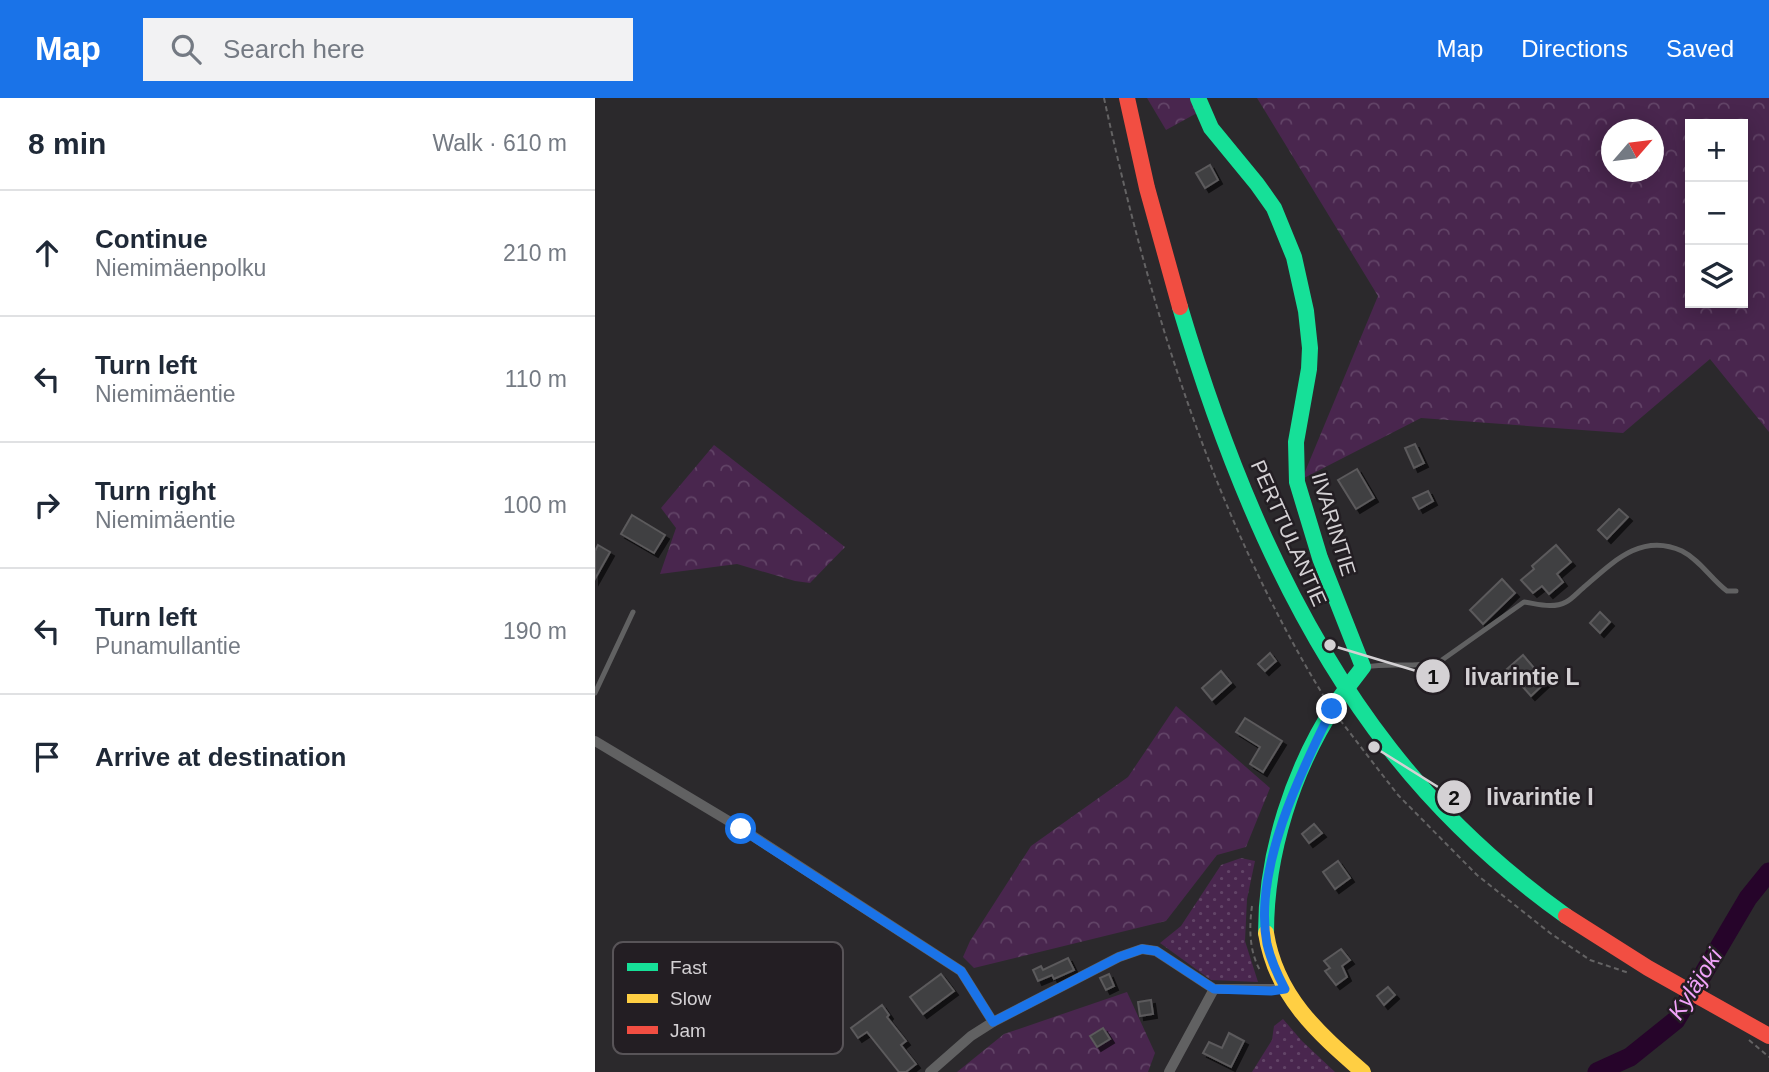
<!DOCTYPE html>
<html lang="en">
<head>
<meta charset="utf-8">
<style>
  :root { --surface:#fff; --page:#f2f2f3; --text:#1f2937; --muted:#747a83; --line:#e0e1e3; --accent:#1a73e8 }
  body { margin:0; font-family:Helvetica,sans-serif; background:var(--page); color:var(--text) }
  .controls { position:absolute; right:21px; top:21px; display:grid; overflow:hidden; border-radius:0px; box-shadow:0 4px 18px #0003 }
  .controls button { width:63px; height:63px; display:grid; place-items:center; padding:0; border:0; border-bottom:2px solid var(--line); background:var(--surface); color:var(--text); font:35px sans-serif }
  .compass { position:absolute; left:1006px; top:21px; width:63px; height:63px; border-radius:50%; background:var(--surface); box-shadow:0 4px 18px #0003; rotate:62deg }
  .stop { position:absolute; width:21px; height:21px; margin:-16px; border:5px solid #1a73e8; border-radius:50%; background:#fff }
  .stop.end { background:#1a73e8; border-color:#fff; box-shadow:0 2px 7px #0008 }
  .list { margin:0; padding:0; list-style:none }
  h2 { display:flex; justify-content:space-between; align-items:center; height:91px; margin:0; padding:0 28px; font-size:30px }
  h2 small { font-size:23px; font-weight:400; color:var(--muted) }
  .list li { display:grid; grid-template-columns:46px 1fr auto; gap:21px; align-items:center; box-sizing:border-box; height:126px; padding:0 28px; border-top:2px solid var(--line) }
  .list b { display:block; font-size:26px; white-space:nowrap }
  .list p { margin:0; font-size:23px; white-space:nowrap; color:var(--muted) }
  .list em { font-size:23px; font-style:normal; color:var(--muted) }
  .icon { flex:none; width:38px; height:38px; fill:none; stroke:currentColor; stroke-width:2; stroke-linecap:round; stroke-linejoin:round }
  .map { position:relative; flex:none; width:1174px; height:974px; overflow:hidden }
  header { display:flex; align-items:center; gap:42px; box-sizing:border-box; height:98px; padding:0 35px; background:var(--accent); color:#fff }
  header strong { font-size:33px }
  nav { display:flex; gap:38px; margin-inline-start:auto; font-size:24px }
  .search { width:490px; height:63px; background:var(--page); display:flex; align-items:center; gap:18px; box-sizing:border-box; padding:0 24px; border-radius:0px; color:var(--muted); font-size:26px }
  main { display:flex }
  aside { flex:1; background:var(--surface) }
  .map>svg:first-child { display:block }
  .grass { fill:url(#grass-dots) }
  .forest { fill:url(#forest-crowns); fill-rule:evenodd }
  .lines { fill:none; stroke-linecap:round; stroke-linejoin:round }
  .river { stroke:#26042a; stroke-width:19 }
  .building { fill:#414042; stroke:#5b5a5c; stroke-width:2; filter:url(#shadow) }
  .path { stroke:#646364; stroke-width:2; stroke-dasharray:5 3.5; stroke-linecap:butt }
  .lane { stroke:#616162; stroke-width:5 }
  .street { stroke:#616162; stroke-width:10 }
  .fast { stroke:#16e098; stroke-width:16 }
  .slow { stroke:#ffcf43; stroke-width:16 }
  .jam { stroke:#f24e42; stroke-width:16 }
  .route { stroke:#1a73e8; stroke-width:9 }
  .labels { text-anchor:middle; dominant-baseline:central; stroke-width:5; stroke-linejoin:round; paint-order:stroke }
  .street-label { font-size:21px; fill:#d4d1d4; stroke:#231e23 }
  .water-label { font-size:23px; font-style:italic; fill:#f1a3fa; stroke:#231e23 }
  .key { fill:#231e23; stroke:#585458; stroke-width:2 }
  .key-label { font-size:19px; fill:#d4d1d4 }
  .leader { fill:none; stroke:#d4d1d4; stroke-width:2.5 }
  .callout-dot { fill:#d4d1d4; stroke:#231e23; stroke-width:2.5 }
  .mark-label { font-size:21px; text-anchor:middle; font-weight:bold; fill:#111 }
  .callout-label { font-size:23px; text-anchor:middle; font-weight:bold; fill:#d4d1d4; stroke:#231e23; stroke-width:5; stroke-linejoin:round; paint-order:stroke }
</style>
</head>
<body>
<header>
<strong>Map</strong>
<div class="search"><svg class="icon" aria-label="search" viewBox="0 0 24 24"><circle cx="10" cy="10" r="6"/><path d="M15 15l6 6"/></svg>Search here</div>
<nav><a>Map</a><a>Directions</a><a>Saved</a></nav>
</header>
<main>
<aside>
<h2>8 min<small>Walk · 610 m</small></h2>
<ul class="list">
<li><svg class="icon" aria-label="ahead" viewBox="0 0 24 24"><path d="M12 20V5M6 11l6-6 6 6"/></svg><div><b>Continue</b><p>Niemimäenpolku</p></div><em>210 m</em></li>
<li><svg class="icon" aria-label="left" viewBox="0 0 24 24"><path d="M17 20v-9H6M10 6l-5 5 5 5"/></svg><div><b>Turn left</b><p>Niemimäentie</p></div><em>110 m</em></li>
<li><svg class="icon" aria-label="right" viewBox="0 0 24 24"><path d="M7 20v-9h11M14 6l5 5-5 5"/></svg><div><b>Turn right</b><p>Niemimäentie</p></div><em>100 m</em></li>
<li><svg class="icon" aria-label="left" viewBox="0 0 24 24"><path d="M17 20v-9H6M10 6l-5 5 5 5"/></svg><div><b>Turn left</b><p>Punamullantie</p></div><em>190 m</em></li>
<li><svg class="icon" aria-label="arrive" viewBox="0 0 24 24"><path d="M6 21V4h12l-3 4 3 4H6"/></svg><div><b>Arrive at destination</b></div></li>
</ul>
</aside>
<div class="map">
<svg width="1174" height="974" viewBox="0 0 1174 974">
  <defs>
    <pattern id="grass-dots" width="8" height="8" patternUnits="userSpaceOnUse" patternTransform="scale(1.75)"><rect width="8" height="8" fill="#49264e"/><path d="M2 2h.1M6 6h.1" fill="none" stroke="#624467" stroke-width="1.8" stroke-linecap="round"/></pattern>
    <pattern id="forest-crowns" width="20" height="18" patternUnits="userSpaceOnUse" patternTransform="scale(1.75)"><rect width="20" height="18" fill="#49264e"/><path d="M2 6a3 3 0 1 1 6 0M12 15a3 3 0 1 1 6 0" fill="none" stroke="#624467"/></pattern>
    <filter id="shadow"><feDropShadow dx="4" dy="4" stdDeviation="0" flood-color="#0009"/></filter>
  </defs>
  <rect width="100%" height="100%" fill="#2b292c"/>
  <!-- grass -->
  <g class="grass">
    <polygon points="646,760 660,763 652,801 650,843 663,884 616,882 565,845 586,828 626,767"/>
    <polygon points="688,921 707,943 740,974 657,974 677,942 679,928"/>
  </g>
  <!-- forest -->
  <g class="forest">
    <polygon points="552,0 598,0 602,15 571,32"/>
    <path d="M662,0H1174V334L1115,261L1028,335L826,320L707,381L783,198ZM1095,26H1148V205H1095ZM1016,32H1058V74H1016Z"/>
    <polygon points="119,347 250,449 215,485 200,483 142,466 65,476 81,430 66,410"/>
    <polygon points="581,608 675,690 651,749 622,757 571,823 379,870 368,859 375,843 436,748 533,679"/>
    <polygon points="532,894 560,955 553,974 362,974 409,936"/>
  </g>
  <g class="lines">
    <!-- river -->
    <polyline class="river" points="1002,974 1035,959 1081,922 1153,800 1174,774"/>
  </g>
  <!-- building -->
  <g class="building">
    <polygon points="615,67 623,82 610,90 601,75"/>
    <polygon points="820,346 829,365 819,370 810,350"/>
    <polygon points="762,371 779,400 761,411 743,382"/>
    <polygon points="833,393 838,403 824,411 818,400"/>
    <polygon points="1024,411 1033,419 1012,441 1003,432"/>
    <polygon points="37,417 70,437 59,455 26,436"/>
    <polygon points="3,447 15,454 0,481 0,453"/>
    <polygon points="961,447 976,464 962,476 968,484 954,496 947,488 938,495 926,482 939,471 937,468"/>
    <polygon points="907,481 920,495 888,526 875,512"/>
    <polygon points="1005,514 1015,524 1005,535 995,525"/>
    <polygon points="675,555 681,563 670,573 663,566"/>
    <polygon points="928,557 951,584 936,598 912,571"/>
    <polygon points="626,573 636,585 617,602 607,590"/>
    <polygon points="650,620 687,643 668,674 655,666 665,649 641,634"/>
    <polygon points="719,726 727,735 714,745 707,736"/>
    <polygon points="743,763 755,780 740,791 728,774"/>
    <polygon points="746,851 755,862 747,868 752,879 741,887 730,873 735,870 729,863"/>
    <polygon points="473,860 479,872 459,881 457,877 443,883 438,872 446,868 448,872"/>
    <polygon points="346,876 359,893 328,916 315,899"/>
    <polygon points="514,876 519,888 511,892 505,880"/>
    <polygon points="793,889 800,897 789,907 782,898"/>
    <polygon points="556,902 558,916 545,918 543,904"/>
    <polygon points="287,907 294,917 292,919 311,943 306,947 321,966 311,974 304,974 272,934 263,940 256,930"/>
    <polygon points="508,930 515,941 502,949 495,938"/>
    <polygon points="634,935 649,943 636,969 608,955 614,944 627,950"/>
  </g>
  <g class="lines">
    <!-- path -->
    <g class="path">
      <path d="M509,0C554,207 617,415 728,597"/>
      <polyline points="745,622 803,697 882,777 955,835 995,862 1034,875"/>
      <path d="M657,808C654,830 654,854 666,874"/>
      <polyline points="1154,942 1174,959"/>
    </g>
    <!-- lane -->
    <g class="lane">
      <path d="M771,569C796,564 822,571 847,562L929,504C943,506 958,511 971,504C977,501 983,494 988,490C1017,465 1046,434 1087,453C1105,462 1116,481 1132,493H1141"/>
      <polyline points="0,595 38,514"/>
    </g>
    <!-- street -->
    <g class="street">
      <polyline points="0,643 147,731 366,873 398,924"/>
      <polyline points="335,974 376,938 398,924 524,859 547,851 561,853 619,891 690,891"/>
      <polyline points="574,974 619,891"/>
    </g>
    <!-- fast -->
    <g class="fast">
      <path d="M603,0L616,30L662,86L679,110L699,159L711,213L715,250L714,271L701,344L702,384L725,460L768,569C759,581 750,592 742,604C698,671 671,755 671,835"/>
      <path d="M585,209C631,364 695,523 795,651C845,715 905,771 971,818"/>
    </g>
    <!-- slow -->
    <path class="slow" d="M671,835C681,898 722,934 768,974"/>
    <!-- jam -->
    <g class="jam">
      <polyline points="532,0 552,90 585,209"/>
      <polyline points="971,818 1053,870 1174,938"/>
    </g>
  </g>
  <g class="lines">
    <!-- route -->
    <path class="route" d="M146,731L366,873L398,924L524,859L547,851L561,853L619,891L676,893L690,891C682,876 676,863 672,846C658,772 705,675 737,611"/>
  </g>
  <g class="labels">
    <!-- street labels -->
    <g class="street-label">
      <text transform="translate(739 426) rotate(73)">IIVARINTIE</text>
      <text transform="translate(694 435) rotate(66)">PERTTULANTIE</text>
    </g>
    <!-- water labels -->
    <g class="water-label">
      <text transform="translate(1100 886) rotate(-57)">Kyläjoki</text>
    </g>
  </g>
  <!-- legend -->
  <rect x="18" y="844" width="230" height="112" rx="10" class="key"/>
  <rect x="32" y="865" width="31" height="8" fill="#16e098"/>
  <rect x="32" y="896" width="31" height="9" fill="#ffcf43"/>
  <rect x="32" y="928" width="31" height="8" fill="#f24e42"/>
  <g class="key-label">
    <text x="75" y="876">Fast</text>
    <text x="75" y="907">Slow</text>
    <text x="75" y="939">Jam</text>
  </g>
  <!-- callouts -->
  <path class="leader" d="M735 547L838 578M779 649L859 699"/>
  <g class="callout-dot">
    <circle cx="735" cy="547" r="7"/>
    <circle cx="779" cy="649" r="7"/>
    <circle cx="838" cy="578" r="18"/>
    <circle cx="859" cy="699" r="18"/>
  </g>
  <g class="mark-label">
    <text x="838" y="586">1</text>
    <text x="859" y="707">2</text>
  </g>
  <g class="callout-label">
    <text x="927" y="587">Iivarintie L</text>
    <text x="945" y="707">Iivarintie I</text>
  </g>
</svg>
<div class="controls">
<button>+</button>
<button>−</button>
<button><svg class="icon" aria-label="layers" viewBox="0 0 24 24"><path d="M12 4l9 5-9 5-9-5zM3 14l9 5 9-5"/></svg></button>
</div>
<svg class="compass" viewBox="-18 -18 36 36"><path d="M0-13l5 13h-10z" fill="#e53935"/><path d="M0 13l5-13h-10z" fill="#747a83"/></svg>
<div class="stop" style="left:146px;top:731px"></div>
<div class="stop end" style="left:737px;top:611px"></div>
</div>
</main>
</body>
</html>
